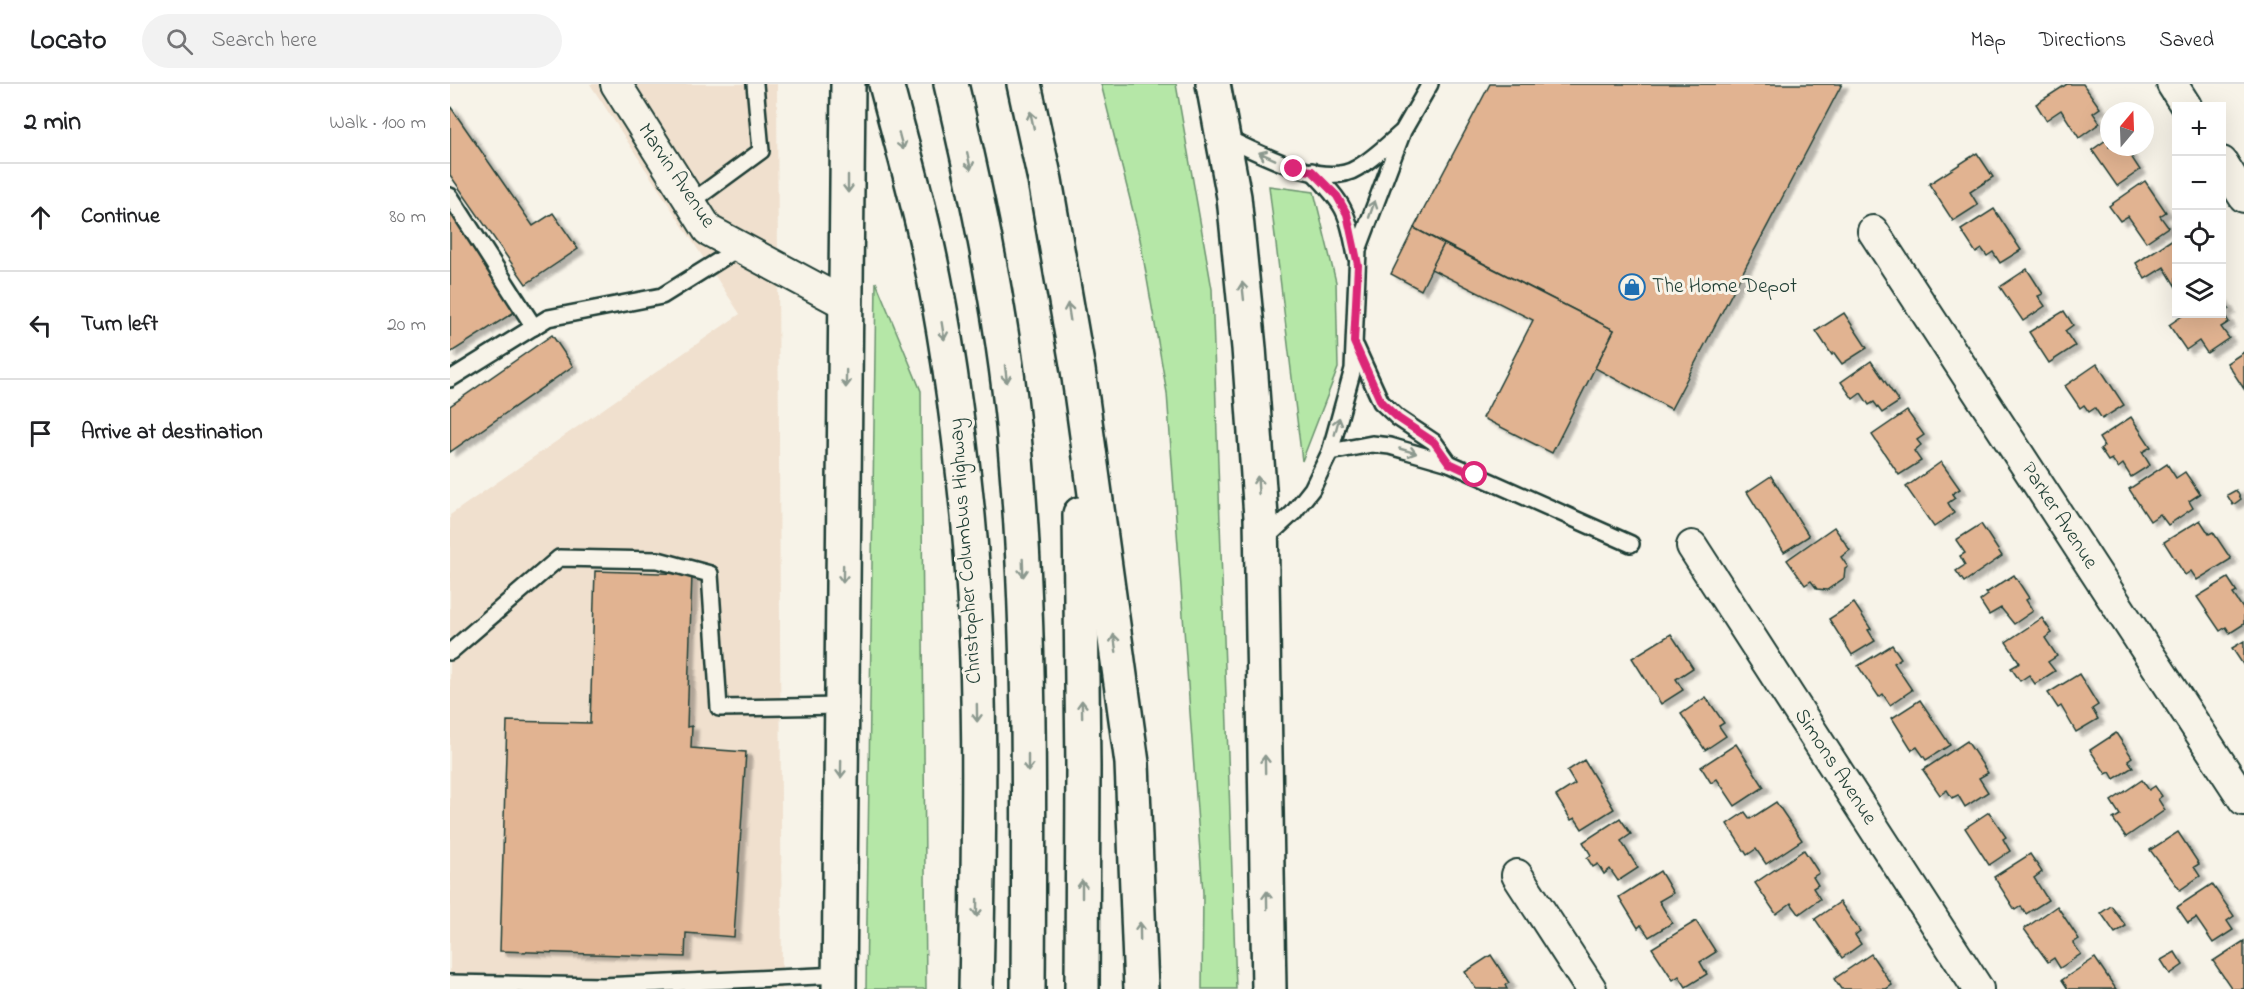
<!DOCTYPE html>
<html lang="en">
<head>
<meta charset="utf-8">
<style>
  :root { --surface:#fff; --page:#f2f2f2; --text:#202124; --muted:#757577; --line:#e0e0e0 }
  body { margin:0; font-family:"Indie Flower",sans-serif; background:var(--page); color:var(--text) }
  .controls { position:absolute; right:18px; top:18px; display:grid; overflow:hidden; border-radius:0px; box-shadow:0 6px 24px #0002 }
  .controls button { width:54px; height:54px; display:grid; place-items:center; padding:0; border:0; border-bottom:2px solid var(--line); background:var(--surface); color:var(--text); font:30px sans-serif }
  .compass { position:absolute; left:1650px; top:18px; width:54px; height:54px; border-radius:50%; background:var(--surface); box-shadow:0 6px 24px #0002; rotate:19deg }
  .stop { position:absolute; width:18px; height:18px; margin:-14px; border:4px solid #db2777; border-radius:50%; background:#fff }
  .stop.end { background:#db2777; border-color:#fff; box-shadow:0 2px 6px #0008 }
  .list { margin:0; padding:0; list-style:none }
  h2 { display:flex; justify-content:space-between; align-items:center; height:78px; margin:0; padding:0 24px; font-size:26px }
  h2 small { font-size:20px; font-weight:400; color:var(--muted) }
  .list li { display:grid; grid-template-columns:39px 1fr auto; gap:18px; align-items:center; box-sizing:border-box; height:108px; padding:0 24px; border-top:2px solid var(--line) }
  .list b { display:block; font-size:22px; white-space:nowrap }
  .list em { font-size:20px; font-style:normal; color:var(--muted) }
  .icon { flex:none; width:33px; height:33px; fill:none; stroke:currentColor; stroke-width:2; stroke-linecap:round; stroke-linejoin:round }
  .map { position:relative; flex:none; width:1794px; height:905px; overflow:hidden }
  header { display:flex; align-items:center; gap:36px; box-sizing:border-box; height:84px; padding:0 30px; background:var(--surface); border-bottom:2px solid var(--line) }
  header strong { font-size:28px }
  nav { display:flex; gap:33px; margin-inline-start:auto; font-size:21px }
  .search { width:420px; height:54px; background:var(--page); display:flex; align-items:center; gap:15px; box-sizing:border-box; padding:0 21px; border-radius:33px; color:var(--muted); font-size:22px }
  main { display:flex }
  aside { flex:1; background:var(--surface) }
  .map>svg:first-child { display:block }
  .built { fill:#f0e0ce }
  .green { fill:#b5e7a7; stroke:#6a926e; stroke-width:1.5 }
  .building { fill:#e1b391; stroke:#1f3d34; stroke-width:1.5; filter:url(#shadow) }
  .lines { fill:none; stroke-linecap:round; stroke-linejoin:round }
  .lane-casing { stroke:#1f3d34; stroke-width:20 }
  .street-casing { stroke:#1f3d34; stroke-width:34 }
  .highway-casing { stroke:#1f3d34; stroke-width:38 }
  .lane { stroke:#f7f3e8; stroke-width:15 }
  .street { stroke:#f7f3e8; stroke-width:30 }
  .highway { stroke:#f7f3e8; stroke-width:33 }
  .oneway { stroke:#8b988e }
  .route { stroke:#db2777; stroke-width:8 }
  .labels { text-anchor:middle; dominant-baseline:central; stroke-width:6; stroke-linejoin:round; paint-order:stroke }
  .street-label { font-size:21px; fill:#1f3d34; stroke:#f7f3e8 }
  .poi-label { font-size:21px; fill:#1f3d34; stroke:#f7f3e8; text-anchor:start }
</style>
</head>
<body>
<header>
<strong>Locato</strong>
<div class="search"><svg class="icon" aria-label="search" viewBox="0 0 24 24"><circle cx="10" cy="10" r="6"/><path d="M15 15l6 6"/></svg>Search here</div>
<nav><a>Map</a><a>Directions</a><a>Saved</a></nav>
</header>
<main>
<aside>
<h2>2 min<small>Walk · 100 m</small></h2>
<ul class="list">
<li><svg class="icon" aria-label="ahead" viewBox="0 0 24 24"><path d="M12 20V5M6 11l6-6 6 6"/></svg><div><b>Continue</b></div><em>80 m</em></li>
<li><svg class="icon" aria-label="left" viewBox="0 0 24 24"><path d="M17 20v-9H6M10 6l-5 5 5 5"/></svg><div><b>Turn left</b></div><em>20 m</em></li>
<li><svg class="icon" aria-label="arrive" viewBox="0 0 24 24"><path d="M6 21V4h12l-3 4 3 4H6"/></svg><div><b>Arrive at destination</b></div></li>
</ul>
</aside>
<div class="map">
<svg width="1794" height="905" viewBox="0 0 1794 905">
  <defs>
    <filter id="shadow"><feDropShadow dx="6" dy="4" stdDeviation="1.5" flood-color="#0004"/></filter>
  </defs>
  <rect width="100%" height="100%" fill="#f7f3e8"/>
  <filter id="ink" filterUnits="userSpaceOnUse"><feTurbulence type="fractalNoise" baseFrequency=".0167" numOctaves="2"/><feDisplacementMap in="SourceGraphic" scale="12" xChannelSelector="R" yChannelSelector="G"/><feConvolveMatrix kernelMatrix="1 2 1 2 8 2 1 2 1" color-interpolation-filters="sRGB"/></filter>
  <g filter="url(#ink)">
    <!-- built -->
    <polygon class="built" points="140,0 327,0 332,905 0,905 0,431 290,230"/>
    <!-- green -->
    <g class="green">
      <polygon points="651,0 726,0 762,205 786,905 752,905 753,809 717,309 690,155"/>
      <polygon points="819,102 864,108 886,198 888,284 852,377"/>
      <polygon points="426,198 471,307 476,905 416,905"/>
    </g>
    <!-- building -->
    <g class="building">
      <polygon points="1040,0 1392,0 1221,325 1145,284 1164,246 964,144"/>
      <polygon points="1617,0 1633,0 1650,24 1643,29 1650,39 1629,54 1611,26 1596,36 1586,20"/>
      <polygon points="0,22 83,142 103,129 128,165 76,200 0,91"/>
      <polygon points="1659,54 1659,63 1675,63 1690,86 1667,102 1642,66"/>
      <polygon points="1527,69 1543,93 1520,108 1528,121 1503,137 1479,100"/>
      <polygon points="1695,97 1716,128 1710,132 1718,143 1696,158 1678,132 1670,137 1659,122"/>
      <polygon points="0,125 66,227 0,269"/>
      <polygon points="1544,125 1571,166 1550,179 1543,168 1537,172 1532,165 1526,169 1511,146"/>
      <polygon points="964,144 994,160 971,206 941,190"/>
      <polygon points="1726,153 1726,203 1714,183 1695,195 1686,179"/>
      <polygon points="994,160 1164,246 1102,369 1033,334 1083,236 981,185"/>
      <polygon points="1577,185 1593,210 1588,212 1595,222 1573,237 1550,203"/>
      <polygon points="1772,214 1779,225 1773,229 1779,238 1771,243 1779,254 1757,269 1749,257 1736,266 1719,241 1732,232 1730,230 1772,230"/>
      <polygon points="1614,227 1623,241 1615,247 1625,262 1599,279 1579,248"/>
      <polygon points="1394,229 1417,264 1392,280 1384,269 1382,271 1366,247"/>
      <polygon points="102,251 123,282 0,368 0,322"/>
      <polygon points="1794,268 1794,305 1777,279"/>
      <polygon points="1421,277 1449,318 1432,329 1424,318 1419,321 1411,309 1403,315 1391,298"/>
      <polygon points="1647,280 1674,321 1652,335 1645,324 1639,328 1634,321 1630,324 1615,302"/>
      <polygon points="1457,327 1474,351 1467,356 1471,361 1464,367 1471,377 1449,391 1422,351"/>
      <polygon points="1681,333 1701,363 1692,368 1700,381 1681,393 1673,380 1668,384 1662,375 1658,377 1650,365 1654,362 1649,354"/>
      <polygon points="1491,378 1510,405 1502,410 1505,414 1498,419 1504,429 1484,443 1456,403"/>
      <polygon points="1717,380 1726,394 1735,388 1750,410 1739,417 1743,424 1718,441 1710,430 1700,437 1679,405"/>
      <polygon points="1321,392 1359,452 1334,468 1297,408"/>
      <polygon points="1786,406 1791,415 1783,421 1777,411"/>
      <polygon points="1750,436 1759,450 1763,448 1781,475 1747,496 1741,487 1735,491 1714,458"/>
      <polygon points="1531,440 1552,472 1514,498 1506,487 1515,481 1510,472 1515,469 1506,456"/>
      <polygon points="1384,443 1400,466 1391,473 1398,483 1395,485 1394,494 1377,506 1367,505 1361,497 1355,501 1337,476"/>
      <polygon points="145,487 242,490 237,643 242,642 241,664 296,668 284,853 236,849 235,873 50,867 57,637 140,639"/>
      <polygon points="1564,491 1579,514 1576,516 1583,527 1564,540 1551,524 1539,531 1530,517 1538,511 1536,509"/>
      <polygon points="1778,494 1787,508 1783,510 1794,526 1794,540 1780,549 1776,543 1770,547 1747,513"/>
      <polygon points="1404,519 1421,545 1418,546 1425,557 1402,571 1379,535"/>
      <polygon points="1592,534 1602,549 1595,554 1607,572 1598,578 1605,587 1585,600 1579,591 1570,597 1561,584 1570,579 1556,558"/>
      <polygon points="1221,550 1243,584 1226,595 1233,606 1211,620 1182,574"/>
      <polygon points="1794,557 1794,582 1782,564"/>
      <polygon points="1442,561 1451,574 1444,579 1462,606 1440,621 1433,610 1429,613 1408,582"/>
      <polygon points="1629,590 1648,621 1642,625 1648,635 1626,648 1611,622 1608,624 1598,609"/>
      <polygon points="1256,613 1274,639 1269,642 1276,652 1255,666 1231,630"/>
      <polygon points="1470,616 1500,661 1476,676 1467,663 1462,666 1442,634"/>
      <polygon points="1666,649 1682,673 1678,676 1683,683 1664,695 1660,688 1656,690 1640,666"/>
      <polygon points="1517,657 1538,689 1529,694 1538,708 1515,723 1508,711 1502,714 1497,706 1490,711 1473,686"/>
      <polygon points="1286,660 1314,703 1285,722 1267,695 1261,699 1251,683"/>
      <polygon points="1134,676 1164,725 1132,745 1125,734 1121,736 1106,712 1125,700 1117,687"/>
      <polygon points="1692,696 1699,706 1705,702 1712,712 1708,715 1715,726 1676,753 1663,735 1670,731 1661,717"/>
      <polygon points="1326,718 1352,756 1316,780 1306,765 1297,771 1277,740 1295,728 1300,735"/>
      <polygon points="1539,728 1556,753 1553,755 1560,767 1539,781 1515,744"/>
      <polygon points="1170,734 1181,750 1171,757 1188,784 1168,797 1160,785 1154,790 1148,780 1143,783 1137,774 1141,771 1133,758"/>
      <polygon points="1728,748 1749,780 1744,783 1750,792 1730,806 1700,766"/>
      <polygon points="1354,766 1369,789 1363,793 1368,801 1363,804 1370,815 1349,830 1341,819 1326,830 1305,799"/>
      <polygon points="1580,770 1592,788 1584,794 1598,816 1576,830 1571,822 1565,826 1544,793"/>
      <polygon points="1210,787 1223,809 1209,817 1222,839 1199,853 1191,841 1188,844 1169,813"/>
      <polygon points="1762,800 1784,832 1777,837 1783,846 1763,859 1746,834 1738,839 1727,823"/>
      <polygon points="1390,818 1410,847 1405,851 1411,860 1392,874 1365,835"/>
      <polygon points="1607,822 1629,855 1623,859 1631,870 1610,884 1604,874 1598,878 1574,845"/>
      <polygon points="1661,822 1676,842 1665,849 1651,829"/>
      <polygon points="1246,837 1266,868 1250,878 1257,890 1236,903 1229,892 1223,896 1202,864"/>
      <polygon points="1794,857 1794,905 1782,905 1763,877"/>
      <polygon points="1725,868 1733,881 1720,890 1711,876"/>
      <polygon points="1421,870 1442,901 1436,905 1391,905 1384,895"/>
      <polygon points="1041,871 1059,899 1055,901 1057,905 1026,905 1015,888"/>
      <polygon points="1645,874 1666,905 1618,905 1612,896"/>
    </g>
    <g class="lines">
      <!-- lane casing -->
      <g class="lane-casing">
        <g id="lane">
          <path d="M774,53C806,67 873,106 907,84C923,75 937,61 951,49"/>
          <path d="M862,87C895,121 897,126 906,172"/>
          <polyline points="0,112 84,243"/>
          <polyline points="240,119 311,67 305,0"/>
          <polyline points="906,263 931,318 948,334 984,358 999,379"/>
          <polyline points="0,295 98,234 212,212 289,164"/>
          <polyline points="880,368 922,360 940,362 999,379 1181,460"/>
          <polyline points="814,456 843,429 862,405 880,368 903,285 908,166 953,47 980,0"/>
          <polyline points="0,568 109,474 208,476 260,490 269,624 392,622"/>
          <polyline points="0,899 152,902 389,891"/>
        </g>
      </g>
      <!-- street casing -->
      <g class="street-casing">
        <g id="street">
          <polyline points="166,0 258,146 396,220"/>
          <polyline points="1722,0 1736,22"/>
          <polyline points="1772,78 1794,113"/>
          <polyline points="1423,147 1794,716"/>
          <polyline points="1242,462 1528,905"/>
          <polyline points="1067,791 1141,905"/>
        </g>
      </g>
      <!-- highway casing -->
      <g class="highway-casing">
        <g id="highway">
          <path d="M436,0C448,46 461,92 472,138C495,234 508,334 518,432C533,589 529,748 526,905"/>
          <path d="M501,0C530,123 556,248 566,374C581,551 579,728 578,905"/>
          <polyline points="574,0 595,96 628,286 682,679 691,905"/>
          <polyline points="763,0 784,113 799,264 811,433 819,905"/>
          <polyline points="630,430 633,683 632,905"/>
          <polyline points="389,905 398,0"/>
        </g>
      </g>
      <!-- lane -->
      <use href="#lane" class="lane"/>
      <!-- street -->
      <use href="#street" class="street"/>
      <!-- highway -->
      <use href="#highway" class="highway"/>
    </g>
    <!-- one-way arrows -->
    <defs><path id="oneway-shaft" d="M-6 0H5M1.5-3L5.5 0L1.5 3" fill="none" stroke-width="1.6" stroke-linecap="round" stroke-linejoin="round" transform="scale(1.5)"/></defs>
    <g class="oneway">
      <use href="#oneway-shaft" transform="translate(582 36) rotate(-102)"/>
      <use href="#oneway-shaft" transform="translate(451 57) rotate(75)"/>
      <use href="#oneway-shaft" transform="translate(817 72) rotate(-156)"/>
      <use href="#oneway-shaft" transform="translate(519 77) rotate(78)"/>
      <use href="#oneway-shaft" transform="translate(398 100) rotate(90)"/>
      <use href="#oneway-shaft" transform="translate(922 125) rotate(-71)"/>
      <use href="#oneway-shaft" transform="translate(793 207) rotate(-96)"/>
      <use href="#oneway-shaft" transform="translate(619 228) rotate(-99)"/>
      <use href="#oneway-shaft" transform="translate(493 247) rotate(81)"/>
      <use href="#oneway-shaft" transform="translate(556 290) rotate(83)"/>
      <use href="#oneway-shaft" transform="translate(396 295) rotate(91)"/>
      <use href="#oneway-shaft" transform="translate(887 342) rotate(-75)"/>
      <use href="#oneway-shaft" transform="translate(958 367) rotate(16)"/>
      <use href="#oneway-shaft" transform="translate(808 401) rotate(-94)"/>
      <use href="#oneway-shaft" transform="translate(573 484) rotate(88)"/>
      <use href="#oneway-shaft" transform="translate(393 490) rotate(91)"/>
      <use href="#oneway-shaft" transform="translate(665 559) rotate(-98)"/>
      <use href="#oneway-shaft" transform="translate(632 625) rotate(-91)"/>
      <use href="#oneway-shaft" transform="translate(527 629) rotate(89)"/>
      <use href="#oneway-shaft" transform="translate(578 679) rotate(90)"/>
      <use href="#oneway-shaft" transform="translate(815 680) rotate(-91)"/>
      <use href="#oneway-shaft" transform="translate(391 685) rotate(91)"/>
      <use href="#oneway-shaft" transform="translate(632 805) rotate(-90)"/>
      <use href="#oneway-shaft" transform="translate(817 816) rotate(-91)"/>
      <use href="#oneway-shaft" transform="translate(527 824) rotate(91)"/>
      <use href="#oneway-shaft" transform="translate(690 847) rotate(-91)"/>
    </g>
  </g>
  <g class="lines" filter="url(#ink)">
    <!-- route -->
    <polyline class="route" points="844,85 862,87 887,112 897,130 908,181 904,258 931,318 948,334 984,358 999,379 1025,391"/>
  </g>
  <!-- icons -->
  <defs>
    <g id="shop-ring" transform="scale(1.35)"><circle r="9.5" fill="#f7f3e8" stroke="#1f6fb2" stroke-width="1.5"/><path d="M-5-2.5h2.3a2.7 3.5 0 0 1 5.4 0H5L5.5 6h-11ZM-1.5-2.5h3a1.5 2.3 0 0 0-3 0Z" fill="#1f6fb2"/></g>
  </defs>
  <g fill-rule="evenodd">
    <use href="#shop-ring" x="1182" y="203"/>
  </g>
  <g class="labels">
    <!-- street labels -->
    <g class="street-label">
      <text transform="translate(226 92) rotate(56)">Marvin Avenue</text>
      <text transform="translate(1609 432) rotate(57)">Parker Avenue</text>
      <text transform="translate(516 467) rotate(-94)">Christopher Columbus Highway</text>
      <text transform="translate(1385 683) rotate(57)">Simons Avenue</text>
    </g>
    <!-- poi labels -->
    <g class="poi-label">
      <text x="1202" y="203">The Home Depot</text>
    </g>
  </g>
</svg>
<div class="controls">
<button>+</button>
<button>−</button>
<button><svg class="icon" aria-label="locate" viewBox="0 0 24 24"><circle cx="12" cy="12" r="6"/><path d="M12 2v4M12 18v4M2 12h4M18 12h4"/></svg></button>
<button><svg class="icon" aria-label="layers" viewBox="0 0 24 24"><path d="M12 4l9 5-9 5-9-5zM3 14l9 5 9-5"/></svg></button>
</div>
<svg class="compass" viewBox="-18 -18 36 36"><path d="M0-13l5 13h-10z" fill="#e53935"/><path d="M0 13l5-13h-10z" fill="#757577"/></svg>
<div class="stop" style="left:1025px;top:391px"></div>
<div class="stop end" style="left:844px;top:85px"></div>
</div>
</main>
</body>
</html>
